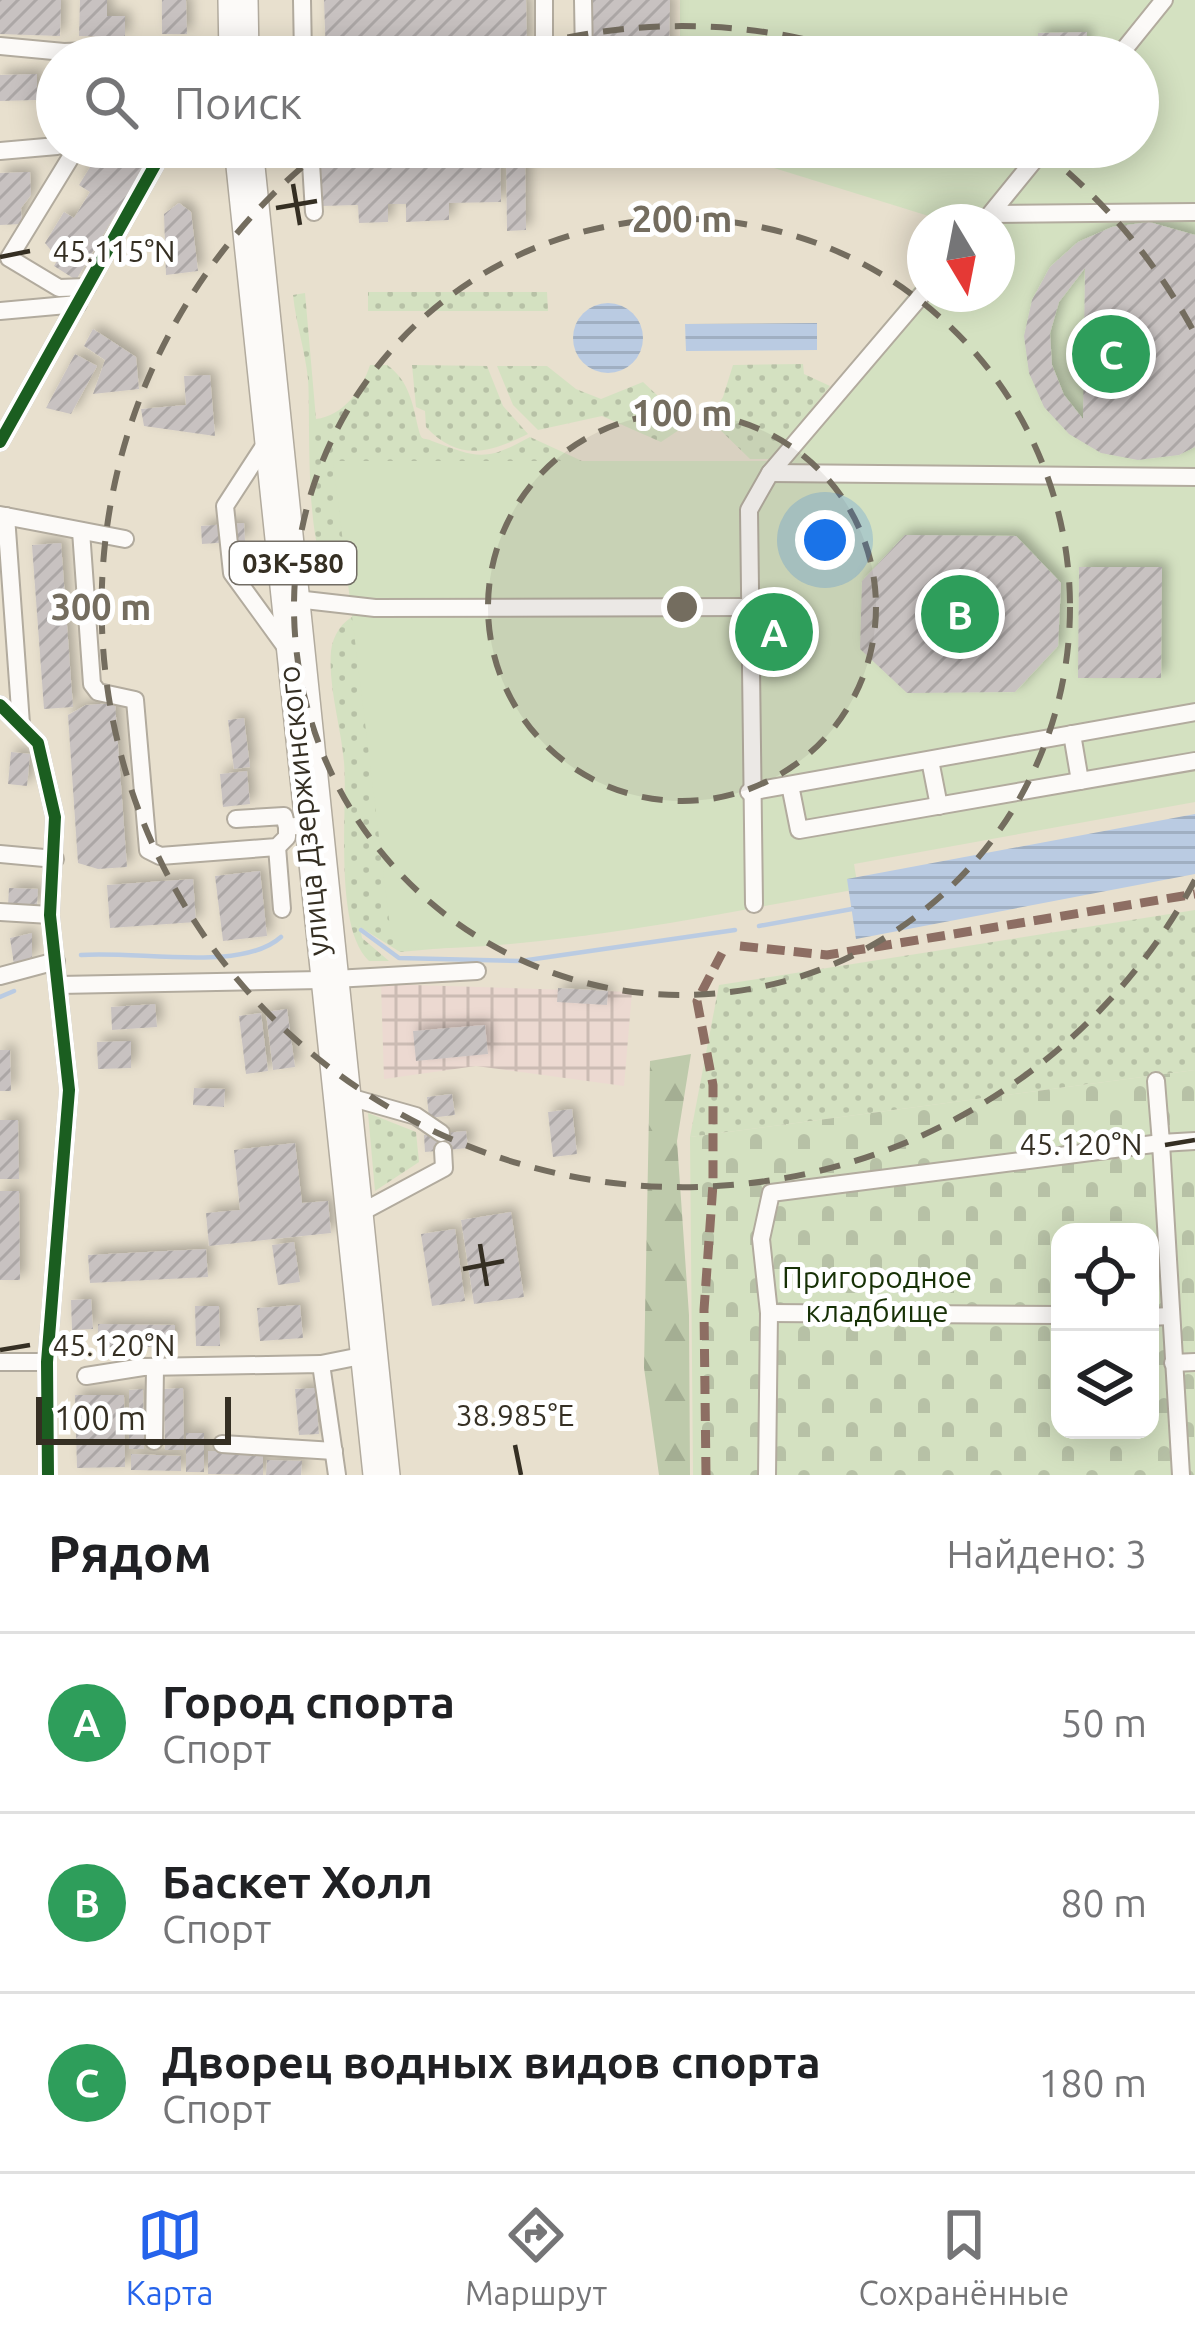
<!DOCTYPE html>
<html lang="ru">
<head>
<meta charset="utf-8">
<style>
  :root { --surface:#fff; --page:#f2f2f2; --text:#202124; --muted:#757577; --line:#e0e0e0; --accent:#2563eb }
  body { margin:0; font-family:Ubuntu,sans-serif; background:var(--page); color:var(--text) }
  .controls { position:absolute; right:36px; bottom:36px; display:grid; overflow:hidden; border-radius:24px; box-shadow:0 6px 30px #0003 }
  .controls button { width:108px; height:108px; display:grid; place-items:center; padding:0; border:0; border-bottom:3px solid var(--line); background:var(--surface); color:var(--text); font:60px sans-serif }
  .compass { position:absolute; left:907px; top:204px; width:108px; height:108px; border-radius:50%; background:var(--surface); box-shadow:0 6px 30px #0003; rotate:170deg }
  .scale { position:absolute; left:36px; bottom:30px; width:195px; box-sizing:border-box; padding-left:12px; border:6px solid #352f23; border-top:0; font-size:33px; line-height:42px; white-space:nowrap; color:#352f23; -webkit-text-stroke:9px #fff; paint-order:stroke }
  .you { position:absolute; left:825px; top:540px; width:42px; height:42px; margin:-30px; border:9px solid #fff; border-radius:50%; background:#1a73e8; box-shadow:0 0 0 18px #1a73e833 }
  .badge { display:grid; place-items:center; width:78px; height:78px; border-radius:50%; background:var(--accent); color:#fff; font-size:39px; font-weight:700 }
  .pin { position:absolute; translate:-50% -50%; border:6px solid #fff; box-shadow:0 3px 12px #0006 }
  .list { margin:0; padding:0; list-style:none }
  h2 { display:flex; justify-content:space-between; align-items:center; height:156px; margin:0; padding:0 48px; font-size:51px }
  h2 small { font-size:39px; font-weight:400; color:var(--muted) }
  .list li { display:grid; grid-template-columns:78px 1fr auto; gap:36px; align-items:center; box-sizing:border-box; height:180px; padding:0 48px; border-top:3px solid var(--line) }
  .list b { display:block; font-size:45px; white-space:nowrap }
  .list p { margin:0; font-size:39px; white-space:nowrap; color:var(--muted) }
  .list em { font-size:39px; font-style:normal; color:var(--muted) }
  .icon { flex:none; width:66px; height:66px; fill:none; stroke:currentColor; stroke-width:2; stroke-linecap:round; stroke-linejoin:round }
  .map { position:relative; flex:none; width:1195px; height:1475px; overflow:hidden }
  .search { position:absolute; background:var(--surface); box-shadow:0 6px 30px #0003; left:36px; right:36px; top:36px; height:132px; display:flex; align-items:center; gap:30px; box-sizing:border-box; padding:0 42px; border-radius:66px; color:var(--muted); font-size:45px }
  .sheet { height:696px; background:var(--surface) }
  nav { display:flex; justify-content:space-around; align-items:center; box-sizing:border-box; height:168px; border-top:3px solid var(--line); background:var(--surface); font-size:33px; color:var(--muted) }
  nav a { display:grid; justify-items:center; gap:6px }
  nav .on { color:var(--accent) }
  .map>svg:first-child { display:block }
  .industrial { fill:url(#industrial-grid) }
  .green { fill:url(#green-dots) }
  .forest { fill:url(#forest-firs) }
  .cemetery { fill:url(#cemetery-stones); fill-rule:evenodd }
  .pitch { fill:#d4e1c1 }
  .water { fill:url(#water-rules) }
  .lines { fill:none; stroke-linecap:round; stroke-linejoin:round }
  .stream { stroke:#bacbe2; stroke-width:4.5 }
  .building { fill:url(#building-hatch); fill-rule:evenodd; filter:url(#shadow) }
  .minor-casing { stroke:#b2ab9e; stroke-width:20 }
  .major-casing { stroke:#b2ab9e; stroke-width:24 }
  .minor { stroke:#fcfaf8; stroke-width:16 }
  .major { stroke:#fcfaf8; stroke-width:21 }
  .quiet { stroke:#8d6e63; stroke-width:9; stroke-dasharray:18 9; stroke-linecap:butt }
  .cycleway-casing { stroke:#fff; stroke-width:20 }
  .cycleway { stroke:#1b5e20; stroke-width:12 }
  .ticks { fill:none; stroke:#352f23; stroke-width:4.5 }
  .ring { fill:none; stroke:#746d5f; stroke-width:6; stroke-dasharray:21 15 }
  .labels { text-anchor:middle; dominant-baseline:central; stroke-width:10; stroke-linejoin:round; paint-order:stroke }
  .shield { fill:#fff; stroke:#726d65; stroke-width:3 }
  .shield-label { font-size:27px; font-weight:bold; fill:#352f23 }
  .street-label { font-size:30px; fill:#352f23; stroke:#fff }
  .park-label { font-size:30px; fill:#173106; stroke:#fff }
  .ticks-label { font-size:30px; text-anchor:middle; fill:#352f23; stroke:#fff; stroke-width:10; stroke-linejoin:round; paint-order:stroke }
  .centre { fill:#746d5f; stroke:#fff; stroke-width:6 }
  .ring-label { font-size:36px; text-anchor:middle; font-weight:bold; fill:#746d5f; stroke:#fff; stroke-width:10; stroke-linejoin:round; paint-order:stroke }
</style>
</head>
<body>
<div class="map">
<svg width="1195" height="1475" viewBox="0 0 1195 1475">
  <defs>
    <pattern id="industrial-grid" width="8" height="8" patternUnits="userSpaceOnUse" patternTransform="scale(3)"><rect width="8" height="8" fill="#ecd9d1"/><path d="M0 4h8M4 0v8" fill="none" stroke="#cbbbb3"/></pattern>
    <pattern id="green-dots" width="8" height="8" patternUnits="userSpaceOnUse" patternTransform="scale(3)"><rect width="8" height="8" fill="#d4e1c1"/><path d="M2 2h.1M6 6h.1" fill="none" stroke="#b7c1a6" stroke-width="1.8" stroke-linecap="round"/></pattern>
    <pattern id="forest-firs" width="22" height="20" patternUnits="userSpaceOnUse" patternTransform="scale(3)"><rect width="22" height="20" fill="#becaab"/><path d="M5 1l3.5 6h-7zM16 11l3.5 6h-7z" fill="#a4ae93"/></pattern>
    <pattern id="cemetery-stones" width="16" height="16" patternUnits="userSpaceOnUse" patternTransform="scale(3)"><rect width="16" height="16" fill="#d4e1c1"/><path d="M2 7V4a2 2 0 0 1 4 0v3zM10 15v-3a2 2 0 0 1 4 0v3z" fill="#b7c1a6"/></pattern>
    <pattern id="water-rules" width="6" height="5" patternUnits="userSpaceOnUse" patternTransform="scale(3)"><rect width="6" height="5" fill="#bacbe2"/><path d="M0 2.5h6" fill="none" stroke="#a0afc2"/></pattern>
    <pattern id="building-hatch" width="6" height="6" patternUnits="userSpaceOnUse" patternTransform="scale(3)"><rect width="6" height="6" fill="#c8c2c1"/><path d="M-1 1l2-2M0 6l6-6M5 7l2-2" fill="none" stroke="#aca7a6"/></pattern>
    <filter id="shadow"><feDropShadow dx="5.5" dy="-5.5" stdDeviation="6" flood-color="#0004"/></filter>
  </defs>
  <rect width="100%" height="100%" fill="#e8e0ce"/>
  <!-- industrial -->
  <polygon class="industrial" points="381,984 632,992 624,1086 476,1066 384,1079"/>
  <!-- green -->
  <g class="green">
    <polygon points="368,292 547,292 548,311 368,311"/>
    <path d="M305,293L316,419C343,416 362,390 370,365H387C410,381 413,406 419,431C422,442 424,437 432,441C478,458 485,462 530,437L582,461H363L365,580C353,580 337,584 329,574C304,546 311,418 308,379C305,350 296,324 293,295Z"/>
    <polygon points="803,364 804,374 830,386 772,459 750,459 709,419 723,397 733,365"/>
    <path d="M412,365L487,366L503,406L528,434C489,453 459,462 426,427L425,411L416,407Z"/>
    <polygon points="497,366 547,366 576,389 601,399 643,382 688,424 661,442 602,416 538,430 513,405"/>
    <path d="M356,615L589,935L400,952L360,927L362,938L389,961H369C333,927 348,810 344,762C341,726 328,687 331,651C333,635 342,621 356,615Z"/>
    <polygon points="1195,910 1195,1070 690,1137 719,985"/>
    <polygon points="368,1113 416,1132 419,1162 375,1191"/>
  </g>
  <!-- forest -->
  <polygon class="forest" points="691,1054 677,1141 689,1315 690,1475 659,1475 644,1368 650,1061"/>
  <!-- cemetery -->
  <path class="cemetery" d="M1195,1070V1475H693L690,1137ZM1060,1232H1150V1430H1060Z"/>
  <!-- pitch -->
  <path class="pitch" d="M680,0H1195V802L854,864L858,889C707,916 555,949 401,949L390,927L333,461H772L925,274V294H997V222H948L706,147H1138V57H680Z"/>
  <!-- water -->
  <g class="water">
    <circle cx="608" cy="338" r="35"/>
    <polygon points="817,323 817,350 686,351 685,324"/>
    <polygon points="1195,814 1195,874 856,939 847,879"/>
  </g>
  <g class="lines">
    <!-- stream -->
    <g class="stream">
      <polyline points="759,926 852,909"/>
      <polyline points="361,930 399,958 521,961 735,930"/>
      <path d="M81,955C136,950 241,973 281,937"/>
      <polyline points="0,997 14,991"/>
    </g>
  </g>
  <!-- building -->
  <g class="building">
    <polygon points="0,0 61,0 60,36 0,34"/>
    <polygon points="80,0 107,0 107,16 125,16 125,37 79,36"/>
    <polygon points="162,0 186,0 187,34 162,34"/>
    <polygon points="324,0 526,0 527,46 410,48 411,57 326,57"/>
    <polygon points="587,0 670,0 669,57 586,57"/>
    <polygon points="1087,32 1085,57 1038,57 1038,33"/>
    <polygon points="37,74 37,100 0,101 0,75"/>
    <polygon points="126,147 148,160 76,280 54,266 58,259 45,243 64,212 74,218 90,192 79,185 100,151 107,155 111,148 121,154"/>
    <polygon points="500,147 501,202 449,203 449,220 406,222 406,204 388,204 388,222 359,223 358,205 320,206 319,152"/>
    <polygon points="525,149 526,230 507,231 506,150"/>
    <polygon points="30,172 31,195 21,208 22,224 0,225 0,173"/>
    <polygon points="179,203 191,212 198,271 166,275 164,214"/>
    <path d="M1149,222L1195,235V447L1179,455L1138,460L1101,453L1069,434L1044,407L1029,373L1024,336L1032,300L1050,267L1078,242L1112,227ZM1085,268L1083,419L1064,395L1052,365L1050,333L1059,302Z"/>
    <polygon points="93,329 136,357 139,389 93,394 105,360 84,346"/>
    <polygon points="75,354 97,366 71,414 46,408"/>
    <polygon points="210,375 215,436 144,426 141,409 186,405 184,376"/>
    <polygon points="244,523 245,541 202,544 201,526"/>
    <polygon points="905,535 1016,536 1061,583 1058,646 1015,692 907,693 860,649 862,581"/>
    <polygon points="61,543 73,707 44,709 32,545"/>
    <polygon points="1079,567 1162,567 1161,678 1078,678"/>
    <polygon points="115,703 127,867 98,869 78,863 68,715 86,705"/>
    <polygon points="244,718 250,767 234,769 228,720"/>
    <polygon points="11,752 30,754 27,786 8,784"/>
    <polygon points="247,771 250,804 223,807 220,774"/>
    <polygon points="260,871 267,936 223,941 215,876"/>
    <polygon points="193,879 196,922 110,928 107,885"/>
    <polygon points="9,888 38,889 37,907 8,906"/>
    <polygon points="32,933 32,957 14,965 10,938"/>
    <polygon points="558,988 608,991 607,1005 557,1002"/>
    <polygon points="155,1004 157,1027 112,1030 111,1007"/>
    <polygon points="287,1009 295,1067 273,1070 266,1012"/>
    <polygon points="261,1013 268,1071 246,1074 239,1016"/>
    <polygon points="485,1025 488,1054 416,1061 413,1031"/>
    <polygon points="131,1041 131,1068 98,1069 97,1042"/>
    <polygon points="0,1050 10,1050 11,1091 0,1091"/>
    <polygon points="194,1088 225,1089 224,1107 193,1105"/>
    <polygon points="452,1094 455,1115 429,1118 427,1097"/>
    <polygon points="572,1109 577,1154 553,1157 548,1112"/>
    <polygon points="0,1120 18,1120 19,1179 0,1179"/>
    <polygon points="466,1131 468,1148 425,1152 424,1135"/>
    <polygon points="295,1143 302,1203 328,1201 331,1233 209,1246 206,1213 240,1210 234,1150"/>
    <polygon points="0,1191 19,1191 20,1280 0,1280"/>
    <polygon points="511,1212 524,1297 474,1304 461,1220"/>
    <polygon points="455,1229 465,1301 432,1306 421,1234"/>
    <polygon points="294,1242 300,1282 278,1285 272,1245"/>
    <polygon points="206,1249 208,1277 90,1283 88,1255"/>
    <polygon points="91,1299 93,1329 72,1330 71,1300"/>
    <polygon points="300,1305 303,1338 260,1341 257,1308"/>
    <polygon points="195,1306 219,1306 220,1346 196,1346"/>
    <polygon points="98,1324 175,1325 175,1347 98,1347"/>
    <polygon points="183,1388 184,1450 165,1450 164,1389"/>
    <polygon points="315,1388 319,1434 299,1435 295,1389"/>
    <polygon points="143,1389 144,1449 129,1449 129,1390"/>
    <polygon points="75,1395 124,1395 125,1467 77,1468"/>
    <rect x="186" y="1433" width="18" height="39"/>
    <polygon points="208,1451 263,1452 263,1475 208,1474"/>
    <polygon points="131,1454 181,1456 181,1471 131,1470"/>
    <polygon points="267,1460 302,1461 301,1475 266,1475"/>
  </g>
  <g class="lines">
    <!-- minor casing -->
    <g class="minor-casing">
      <g id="minor">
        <polyline points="302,0 303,57"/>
        <polyline points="544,0 544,57"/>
        <polyline points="583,0 584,57"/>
        <polyline points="0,46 64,52 188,47 201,57"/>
        <polyline points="1118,57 1164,0"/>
        <polyline points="77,147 9,258 59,288 87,287"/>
        <polyline points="310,147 314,212"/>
        <polyline points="0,151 57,146"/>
        <polyline points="991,214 1195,212"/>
        <polyline points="988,217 1045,147"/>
        <polyline points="0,311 78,304"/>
        <polyline points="0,442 165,147"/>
        <polyline points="264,446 225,506 232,573 285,646"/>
        <polyline points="770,473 1195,477"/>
        <polyline points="0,515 125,539"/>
        <polyline points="6,516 21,724"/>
        <polyline points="81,531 92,684 98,692 135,700 148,850 160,856 277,847 287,837 287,827 305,825"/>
        <polyline points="296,599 375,608 748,607"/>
        <polyline points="0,705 38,743 55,817 50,915 69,1090 47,1362 48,1475"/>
        <polyline points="1072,734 1080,781"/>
        <polyline points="930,760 939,806"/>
        <polyline points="790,785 799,830 1195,761"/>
        <polyline points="749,792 1195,712"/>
        <polyline points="236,819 284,816 287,827"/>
        <polyline points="277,847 282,909"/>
        <polyline points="0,854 55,859"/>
        <polyline points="754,904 749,510 770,473 925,291"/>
        <polyline points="0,912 50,915"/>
        <polyline points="0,976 56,961"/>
        <polyline points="335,979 477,971"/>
        <polyline points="59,985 321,980"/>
        <polyline points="1156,1081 1161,1143 1195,1141"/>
        <polyline points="349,1097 416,1116 441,1133"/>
        <polyline points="362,1212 444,1168 443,1150"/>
        <polyline points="769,1313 1060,1315"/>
        <polyline points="1150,1317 1170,1316"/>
        <polyline points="0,1362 47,1362"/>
        <polyline points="1173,1363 1195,1362"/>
        <polyline points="321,1364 361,1356"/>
        <polyline points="86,1376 143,1367 321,1364 337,1475"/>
        <polyline points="154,1441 155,1367"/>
        <polyline points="222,1444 334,1451"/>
        <polyline points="767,1475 769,1313 761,1239 771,1193 1161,1143 1181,1475"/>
      </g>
    </g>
    <!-- major casing -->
    <g class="major-casing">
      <g id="major">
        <polyline points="229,0 230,57"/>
        <polyline points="247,0 248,57"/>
        <polyline points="235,147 374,1475"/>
        <polyline points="252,147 389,1475"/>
      </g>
    </g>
    <!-- minor -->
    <use href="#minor" class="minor"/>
    <!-- major -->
    <use href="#major" class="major"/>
    <!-- quiet -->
    <g class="quiet">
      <polyline points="740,946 827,955 1195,894"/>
      <polyline points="706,1475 704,1310 713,1184 713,1085 697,1001 722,953"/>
    </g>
    <!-- cycleway casing -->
    <g class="cycleway-casing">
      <g id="cycleway">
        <polyline points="0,442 165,147"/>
        <polyline points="0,705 38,743 55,817 50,915 69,1090 47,1362 48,1475"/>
      </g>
    </g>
    <!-- cycleway -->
    <use href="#cycleway" class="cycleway"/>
  </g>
  <!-- ticks -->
  <path class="ticks" d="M293,184L300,225M276,208L317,201M0,257L30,251M1165,1145L1195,1140M480,1244L487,1286M463,1269L504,1261M0,1350L30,1345M515,1445L521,1475"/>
  <!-- distance rings -->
  <circle cx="682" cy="607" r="194" fill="#746d5f" fill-opacity=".12"/>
  <g class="ring">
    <circle cx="682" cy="607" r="194"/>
    <circle cx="682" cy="607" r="388"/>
    <path d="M1195 880A581 581 0 1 1 324 149M498 56A581 581 0 0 1 866 56M1040 149A581 581 0 0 1 1195 334"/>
  </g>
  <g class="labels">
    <!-- shield labels -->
    <rect class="shield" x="230" y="542" width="126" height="42" rx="9"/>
    <g class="shield-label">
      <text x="293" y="563">03К-580</text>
    </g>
    <!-- street labels -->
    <g class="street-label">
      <text transform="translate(303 811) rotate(-96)">улица Дзержинского</text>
    </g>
    <!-- park labels -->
    <g class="park-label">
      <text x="877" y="1277">Пригородное<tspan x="877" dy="34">кладбище</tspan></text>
    </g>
  </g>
  <g class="ticks-label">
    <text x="114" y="262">45.115°N</text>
    <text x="1081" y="1155">45.120°N</text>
    <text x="114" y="1356">45.120°N</text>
    <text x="515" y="1426">38.985°E</text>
  </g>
  <circle cx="682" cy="607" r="18" class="centre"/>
  <g class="ring-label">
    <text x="682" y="232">200 m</text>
    <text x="682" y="426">100 m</text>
    <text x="101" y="620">300 m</text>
  </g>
</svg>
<div class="controls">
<button><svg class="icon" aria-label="locate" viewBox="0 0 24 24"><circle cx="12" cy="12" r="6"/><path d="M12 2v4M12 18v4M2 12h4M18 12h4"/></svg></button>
<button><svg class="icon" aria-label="layers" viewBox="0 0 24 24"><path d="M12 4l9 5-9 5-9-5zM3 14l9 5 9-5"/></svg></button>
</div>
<svg class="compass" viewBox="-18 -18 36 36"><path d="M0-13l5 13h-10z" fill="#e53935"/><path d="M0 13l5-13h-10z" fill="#757577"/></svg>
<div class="scale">100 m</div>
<div class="you"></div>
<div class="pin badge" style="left:774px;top:632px;background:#2e9e5b">A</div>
<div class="pin badge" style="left:960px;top:614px;background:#2e9e5b">B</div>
<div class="pin badge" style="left:1111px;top:354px;background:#2e9e5b">C</div>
<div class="search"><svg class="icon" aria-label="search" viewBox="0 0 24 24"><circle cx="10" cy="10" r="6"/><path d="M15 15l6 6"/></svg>Поиск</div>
</div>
<section class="sheet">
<h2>Рядом<small>Найдено: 3</small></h2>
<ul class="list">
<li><span class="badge" style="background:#2e9e5b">A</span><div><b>Город спорта</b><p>Спорт</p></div><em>50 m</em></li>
<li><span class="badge" style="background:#2e9e5b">B</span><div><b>Баскет Холл</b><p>Спорт</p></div><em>80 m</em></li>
<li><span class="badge" style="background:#2e9e5b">C</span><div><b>Дворец водных видов спорта</b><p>Спорт</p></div><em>180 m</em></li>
</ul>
</section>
<nav>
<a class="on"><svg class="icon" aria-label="map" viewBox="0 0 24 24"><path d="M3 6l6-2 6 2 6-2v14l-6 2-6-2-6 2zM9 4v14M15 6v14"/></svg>Карта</a>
<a><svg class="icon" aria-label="directions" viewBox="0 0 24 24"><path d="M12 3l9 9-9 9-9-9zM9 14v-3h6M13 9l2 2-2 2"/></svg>Маршрут</a>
<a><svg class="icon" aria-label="saved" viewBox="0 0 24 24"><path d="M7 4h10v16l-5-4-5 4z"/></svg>Сохранённые</a>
</nav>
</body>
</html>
